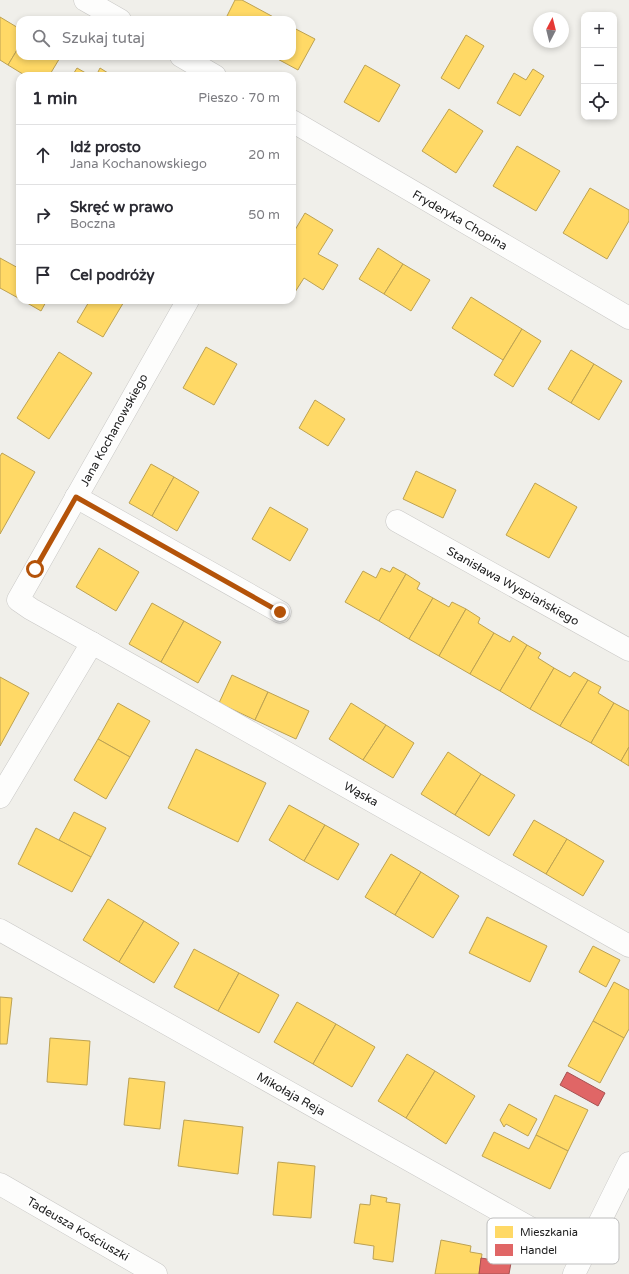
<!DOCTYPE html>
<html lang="pl">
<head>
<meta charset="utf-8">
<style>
  :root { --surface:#fff; --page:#f2f2f3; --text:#2b2b33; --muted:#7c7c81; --line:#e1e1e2 }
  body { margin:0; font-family:"Varela Round",sans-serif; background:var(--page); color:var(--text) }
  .controls { position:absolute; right:12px; top:12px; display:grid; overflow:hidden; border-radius:8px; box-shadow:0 2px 6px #0003 }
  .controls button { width:36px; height:36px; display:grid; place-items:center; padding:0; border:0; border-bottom:1px solid var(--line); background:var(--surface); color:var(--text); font:20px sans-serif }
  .compass { position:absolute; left:533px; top:12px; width:36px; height:36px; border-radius:50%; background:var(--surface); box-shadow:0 2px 6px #0003; rotate:7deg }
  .stop { position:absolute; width:12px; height:12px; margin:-9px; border:3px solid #b45309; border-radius:50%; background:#fff }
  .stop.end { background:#b45309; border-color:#fff; box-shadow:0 1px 4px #0008 }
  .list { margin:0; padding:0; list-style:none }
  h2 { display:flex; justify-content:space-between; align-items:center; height:52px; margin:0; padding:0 16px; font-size:17px }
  h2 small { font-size:13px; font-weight:400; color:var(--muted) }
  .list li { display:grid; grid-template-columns:26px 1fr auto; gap:12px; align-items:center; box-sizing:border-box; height:60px; padding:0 16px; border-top:1px solid var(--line) }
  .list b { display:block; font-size:15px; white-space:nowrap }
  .list p { margin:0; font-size:13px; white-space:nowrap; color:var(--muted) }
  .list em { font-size:13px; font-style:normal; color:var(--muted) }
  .icon { flex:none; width:22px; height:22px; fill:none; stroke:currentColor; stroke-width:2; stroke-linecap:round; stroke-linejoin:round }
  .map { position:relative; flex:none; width:629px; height:1274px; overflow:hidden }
  .search { position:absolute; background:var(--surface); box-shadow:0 2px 6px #0003; left:16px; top:16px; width:280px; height:44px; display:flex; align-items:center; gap:10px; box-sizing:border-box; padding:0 14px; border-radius:12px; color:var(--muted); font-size:15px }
  .panel { position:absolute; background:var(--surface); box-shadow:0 2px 6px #0003; left:16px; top:72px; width:280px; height:232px; border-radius:12px }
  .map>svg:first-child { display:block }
  .homes { fill:#ffd966; stroke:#bda252 }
  .shops { fill:#e06666; stroke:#a75252 }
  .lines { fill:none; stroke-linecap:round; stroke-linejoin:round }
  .minor-casing { stroke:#c9c8c6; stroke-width:23 }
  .tertiary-casing { stroke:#c9c8c6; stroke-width:23 }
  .minor { stroke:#fdfdfc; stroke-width:22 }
  .tertiary { stroke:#fdfdfc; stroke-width:22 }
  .route { stroke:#b45309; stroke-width:5 }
  .labels { text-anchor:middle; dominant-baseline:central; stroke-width:4; stroke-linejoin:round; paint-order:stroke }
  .street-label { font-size:12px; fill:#222; stroke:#fff }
  .key { fill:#fff; stroke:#bdbdbd; stroke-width:1 }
  .key-label { font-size:11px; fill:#222 }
</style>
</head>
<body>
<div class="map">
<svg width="629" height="1274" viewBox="0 0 629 1274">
  <rect width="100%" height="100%" fill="#f0efea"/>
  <!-- homes -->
  <g class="homes">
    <polygon points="235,0 242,0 279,20 225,20"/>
    <polygon points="0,17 20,29 20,45 8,65 0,60"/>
    <polygon points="292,27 315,39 298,70 272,56 292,56"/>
    <polygon points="466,35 484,46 459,89 441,78"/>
    <polygon points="20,45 20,56 61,56 49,76 26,76 8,65"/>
    <polygon points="365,65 400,85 379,122 344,102"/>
    <polygon points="77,68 91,76 72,76"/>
    <polygon points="100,68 108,73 106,76 96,76"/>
    <polygon points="533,69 544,76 520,116 497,103 514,73 526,80"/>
    <polygon points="449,109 483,131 456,173 422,151"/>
    <polygon points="517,146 560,171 536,211 493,186"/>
    <polygon points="590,188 629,210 629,221 607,259 563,233"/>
    <polygon points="305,213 333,230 318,254 338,265 323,290 304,278 295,292 292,290 292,235"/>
    <polygon points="378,248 403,264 384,294 359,279"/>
    <polygon points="0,258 20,269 20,299 0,288"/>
    <polygon points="403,264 430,280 411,311 384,294"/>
    <polygon points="471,297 522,329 503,360 452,328"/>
    <polygon points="22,300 47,300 41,311"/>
    <polygon points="90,300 125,300 103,337 77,322"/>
    <polygon points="522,329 541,341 513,387 494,375"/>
    <polygon points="206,347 237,364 214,405 183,388"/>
    <polygon points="571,350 594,364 571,403 548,389"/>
    <polygon points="59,352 92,373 49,439 17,418"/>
    <polygon points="594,364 622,381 599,420 571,403"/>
    <polygon points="315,400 345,419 328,446 299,428"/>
    <polygon points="2,453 35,472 0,534 0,456"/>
    <polygon points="151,464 174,477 152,516 129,503"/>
    <polygon points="416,471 456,490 443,518 403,499"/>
    <polygon points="174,477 199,492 177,531 152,516"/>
    <polygon points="535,483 577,507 549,558 506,535"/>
    <polygon points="270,507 308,529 290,561 252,539"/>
    <polygon points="99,548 139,572 116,611 76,587"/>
    <polygon points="393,567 406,574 379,621 345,602 363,571 376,578 381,568 390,572"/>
    <polygon points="406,574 420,583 417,589 433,598 409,639 379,621"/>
    <polygon points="433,598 449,607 452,602 466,609 439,656 409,639"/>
    <polygon points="152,603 184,621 161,662 129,644"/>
    <polygon points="466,609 480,618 478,623 494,633 470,674 439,656"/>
    <polygon points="184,621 221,642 198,683 161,662"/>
    <polygon points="494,633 510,642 513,636 527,645 500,691 470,674"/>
    <polygon points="527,645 541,653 538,658 554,668 530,709 500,691"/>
    <polygon points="554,668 570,677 574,672 588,680 560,726 530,709"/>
    <polygon points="232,675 268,692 255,720 219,703"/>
    <polygon points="0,677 29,693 0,746"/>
    <polygon points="588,680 601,687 598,693 614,703 591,743 560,726"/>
    <polygon points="268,692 309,711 296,739 255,720"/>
    <polygon points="118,703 150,721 130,757 98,739"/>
    <polygon points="351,703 386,725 363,760 329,739"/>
    <polygon points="614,703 629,711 629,747 621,761 591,743"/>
    <polygon points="386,725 414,743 393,778 363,760"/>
    <polygon points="98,739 130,757 106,799 74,780"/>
    <polygon points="629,747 629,766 621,761"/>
    <polygon points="196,749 266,783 238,842 168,808"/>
    <polygon points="448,752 481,774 455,815 421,794"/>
    <polygon points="481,774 515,795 489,836 455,815"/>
    <polygon points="289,805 325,825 304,861 269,840"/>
    <polygon points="74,812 106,828 91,857 59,840"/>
    <polygon points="534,820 567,839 546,874 513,855"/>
    <polygon points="325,825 359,844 338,880 304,861"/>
    <polygon points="36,828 91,857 72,892 18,864"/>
    <polygon points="567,839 604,861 583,896 546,874"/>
    <polygon points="391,854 421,872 395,915 365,897"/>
    <polygon points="421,872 459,896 433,938 395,915"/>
    <polygon points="108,899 144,921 119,962 83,940"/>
    <polygon points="487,917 547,946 530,982 469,953"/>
    <polygon points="144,921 179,943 154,983 119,962"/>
    <polygon points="593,946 620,960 606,987 579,972"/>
    <polygon points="194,949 239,973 218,1011 174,987"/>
    <polygon points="239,973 279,995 259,1033 218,1011"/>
    <polygon points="614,982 629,990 629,1029 624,1038 593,1021"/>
    <polygon points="0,997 12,998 7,1044 0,1044"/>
    <polygon points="297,1002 336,1024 313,1064 274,1042"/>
    <polygon points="593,1021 624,1038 600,1083 568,1066"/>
    <polygon points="336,1024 375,1047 352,1087 313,1064"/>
    <polygon points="50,1038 90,1041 87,1085 47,1082"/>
    <polygon points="407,1054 435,1071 406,1118 378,1101"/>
    <polygon points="435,1071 475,1096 446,1144 406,1118"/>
    <polygon points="129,1078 165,1082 160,1129 124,1125"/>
    <polygon points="555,1095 588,1110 568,1151 536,1135"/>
    <polygon points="509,1104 537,1119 528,1136 506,1124 504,1127 500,1120"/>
    <polygon points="184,1120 243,1127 238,1174 178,1166"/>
    <polygon points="494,1132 529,1149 536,1135 568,1151 550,1189 482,1156"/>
    <polygon points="278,1162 315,1166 311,1218 273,1215"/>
    <polygon points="371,1195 387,1198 386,1202 400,1204 393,1262 373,1259 374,1246 354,1243 360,1204 370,1205"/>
    <polygon points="441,1240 471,1246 470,1252 482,1254 479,1274 435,1274"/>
  </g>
  <!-- shops -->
  <g class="shops">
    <polygon points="567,1072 605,1093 598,1106 560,1085"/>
    <polygon points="481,1258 511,1263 509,1274 479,1274"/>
  </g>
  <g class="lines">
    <!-- minor casing -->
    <g class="minor-casing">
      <g id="minor">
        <polyline points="85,0 120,20"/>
        <polyline points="181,56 215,76"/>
        <polyline points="292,121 629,318"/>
        <polyline points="76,497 280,612"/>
        <polyline points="397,521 629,650"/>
        <polyline points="92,643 629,946"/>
        <polyline points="0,797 92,643 31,609 18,600 188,300"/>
        <polyline points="0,930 582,1257"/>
        <polyline points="574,1274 629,1163"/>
      </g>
    </g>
    <!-- tertiary casing -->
    <g class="tertiary-casing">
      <polyline id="tertiary" points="0,1184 156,1274"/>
    </g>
    <!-- minor -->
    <use href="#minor" class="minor"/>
    <!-- tertiary -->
    <use href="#tertiary" class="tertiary"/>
  </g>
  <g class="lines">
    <!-- route -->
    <polyline class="route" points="35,569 76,497 280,612"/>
  </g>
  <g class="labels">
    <!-- street labels -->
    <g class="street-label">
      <text transform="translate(460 220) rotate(30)">Fryderyka Chopina</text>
      <text transform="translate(114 430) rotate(-61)">Jana Kochanowskiego</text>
      <text transform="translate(513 586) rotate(29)">Stanisława Wyspiańskiego</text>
      <text transform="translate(361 794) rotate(29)">Wąska</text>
      <text transform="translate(291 1094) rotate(29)">Mikołaja Reja</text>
      <text transform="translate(78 1229) rotate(30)">Tadeusza Kościuszki</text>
    </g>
  </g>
  <!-- legend -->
  <rect x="487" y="1218" width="132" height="46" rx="6" class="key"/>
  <rect x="495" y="1226" width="18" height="12" fill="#ffd966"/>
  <rect x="495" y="1244" width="18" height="12" fill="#e06666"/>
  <g class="key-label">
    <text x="520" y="1236">Mieszkania</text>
    <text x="520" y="1254">Handel</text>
  </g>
</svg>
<div class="controls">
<button>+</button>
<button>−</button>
<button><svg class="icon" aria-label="locate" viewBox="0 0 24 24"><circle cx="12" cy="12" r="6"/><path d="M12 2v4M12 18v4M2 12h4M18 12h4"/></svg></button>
</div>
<svg class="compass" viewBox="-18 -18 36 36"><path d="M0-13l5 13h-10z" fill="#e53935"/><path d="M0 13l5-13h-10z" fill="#7c7c81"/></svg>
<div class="stop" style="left:35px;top:569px"></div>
<div class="stop end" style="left:280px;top:612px"></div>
<div class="search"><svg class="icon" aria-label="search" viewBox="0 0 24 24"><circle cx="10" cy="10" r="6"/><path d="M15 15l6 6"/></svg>Szukaj tutaj</div>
<section class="panel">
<h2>1 min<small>Pieszo · 70 m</small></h2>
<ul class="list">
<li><svg class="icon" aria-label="ahead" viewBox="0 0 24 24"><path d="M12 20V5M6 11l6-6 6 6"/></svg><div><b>Idź prosto</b><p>Jana Kochanowskiego</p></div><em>20 m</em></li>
<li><svg class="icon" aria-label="right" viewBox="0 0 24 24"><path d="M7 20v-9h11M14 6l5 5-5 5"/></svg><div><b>Skręć w prawo</b><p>Boczna</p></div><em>50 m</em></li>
<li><svg class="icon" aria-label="arrive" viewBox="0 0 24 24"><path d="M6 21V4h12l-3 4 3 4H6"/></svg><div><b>Cel podróży</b></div></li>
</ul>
</section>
</div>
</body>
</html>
